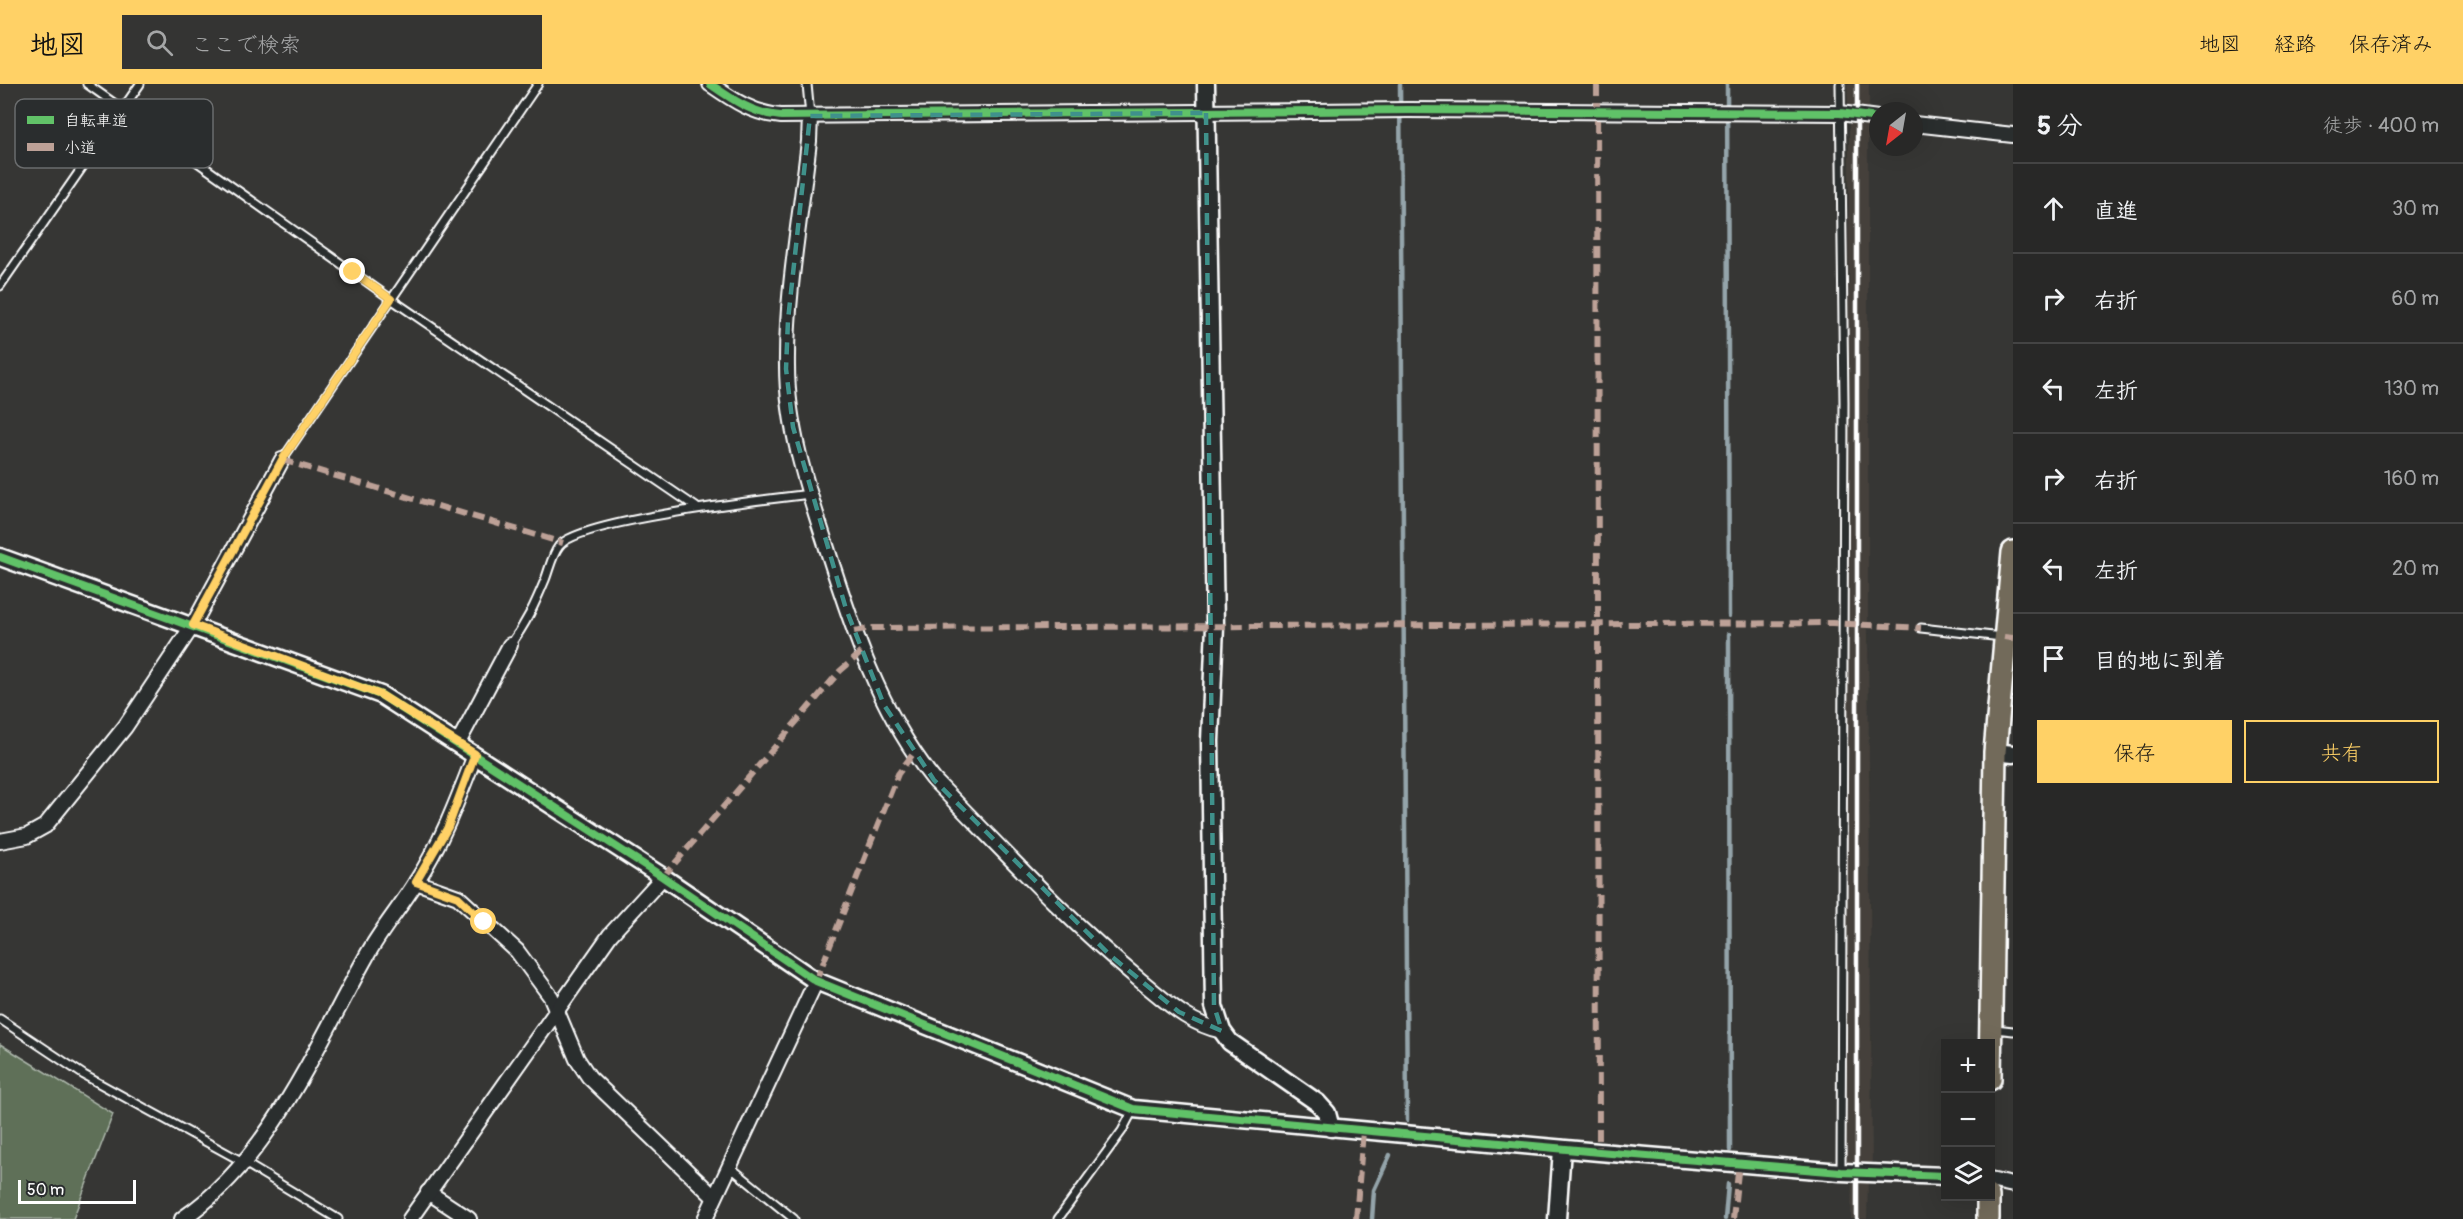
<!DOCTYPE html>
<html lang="ja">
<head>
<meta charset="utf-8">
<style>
  :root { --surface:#282827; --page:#343433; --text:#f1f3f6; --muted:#a5a6a7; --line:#444; --accent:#ffd166 }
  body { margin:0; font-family:Pangolin,"Klee One",sans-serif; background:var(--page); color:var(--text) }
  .controls { position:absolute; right:18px; bottom:18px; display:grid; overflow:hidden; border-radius:0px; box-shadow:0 6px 24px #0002 }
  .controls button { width:54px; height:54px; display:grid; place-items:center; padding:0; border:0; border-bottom:2px solid var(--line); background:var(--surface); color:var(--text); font:30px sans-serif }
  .compass { position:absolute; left:1869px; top:18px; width:54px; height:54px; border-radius:50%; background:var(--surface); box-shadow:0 6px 24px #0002; rotate:211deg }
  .scale { position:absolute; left:18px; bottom:15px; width:118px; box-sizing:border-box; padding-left:6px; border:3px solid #fff; border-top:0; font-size:16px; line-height:21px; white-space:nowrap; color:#fff; -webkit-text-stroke:4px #2a2d2e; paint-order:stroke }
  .stop { position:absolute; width:18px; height:18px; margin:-14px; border:4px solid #ffd166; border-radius:50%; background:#fff }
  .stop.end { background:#ffd166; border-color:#fff; box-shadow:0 2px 6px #0008 }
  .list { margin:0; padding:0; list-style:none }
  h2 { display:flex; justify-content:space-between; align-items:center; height:78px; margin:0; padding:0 24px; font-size:26px }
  h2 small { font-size:20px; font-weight:400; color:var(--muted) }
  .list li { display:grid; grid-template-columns:39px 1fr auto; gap:18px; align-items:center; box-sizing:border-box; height:90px; padding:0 24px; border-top:2px solid var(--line) }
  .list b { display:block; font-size:22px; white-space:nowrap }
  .list em { font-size:20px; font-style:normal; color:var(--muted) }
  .actions { display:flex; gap:12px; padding:18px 24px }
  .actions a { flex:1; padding:14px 0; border:2px solid var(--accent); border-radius:0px; text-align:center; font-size:21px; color:var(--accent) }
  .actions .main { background:var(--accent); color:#111 }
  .icon { flex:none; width:33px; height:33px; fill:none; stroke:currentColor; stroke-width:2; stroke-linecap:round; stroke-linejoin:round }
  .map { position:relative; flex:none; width:2013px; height:1135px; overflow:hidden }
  header { display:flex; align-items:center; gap:36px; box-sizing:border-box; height:84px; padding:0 30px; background:var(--accent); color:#111 }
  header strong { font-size:28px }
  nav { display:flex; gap:33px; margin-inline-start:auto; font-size:21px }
  .search { width:420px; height:54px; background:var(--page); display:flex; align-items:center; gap:15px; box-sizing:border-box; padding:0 21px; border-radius:0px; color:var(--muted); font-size:22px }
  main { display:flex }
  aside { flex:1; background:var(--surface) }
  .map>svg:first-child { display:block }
  .built { fill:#44403b }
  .green { fill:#5e7059; stroke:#aeb8ac; stroke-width:1.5 }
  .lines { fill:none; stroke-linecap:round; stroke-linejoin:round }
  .stream { stroke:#94a4aa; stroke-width:4.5 }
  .service-casing { stroke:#fff; stroke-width:11 }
  .minor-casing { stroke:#fff; stroke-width:18 }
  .tertiary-casing { stroke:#fff; stroke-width:21 }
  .primary-casing { stroke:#fff; stroke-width:26 }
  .service { stroke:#2a2d2e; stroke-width:7 }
  .minor { stroke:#2a2d2e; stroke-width:14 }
  .tertiary { stroke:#2a2d2e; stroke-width:16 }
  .primary { stroke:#726b5a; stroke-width:21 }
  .rail { stroke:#fff; stroke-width:4.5 }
  .quiet { stroke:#bda197; stroke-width:6; stroke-dasharray:12 6; stroke-linecap:butt }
  .cycleway-casing { stroke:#2a2d2e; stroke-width:11 }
  .cycleway { stroke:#61c268; stroke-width:8 }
  .route { stroke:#ffd166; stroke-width:8 }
  .marked { fill:none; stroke:#3f918b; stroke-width:4.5; stroke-dasharray:12 8; stroke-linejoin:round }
  .key { fill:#2a2d2e; stroke:#6a6c6d; stroke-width:1.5 }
  .key-label { font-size:16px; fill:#fff }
</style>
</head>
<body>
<header>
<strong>地図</strong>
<div class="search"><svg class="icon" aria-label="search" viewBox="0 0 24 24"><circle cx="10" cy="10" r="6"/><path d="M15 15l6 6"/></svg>ここで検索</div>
<nav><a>地図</a><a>経路</a><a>保存済み</a></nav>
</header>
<main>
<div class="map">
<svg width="2013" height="1135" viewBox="0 0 2013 1135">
  <rect width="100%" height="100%" fill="#363634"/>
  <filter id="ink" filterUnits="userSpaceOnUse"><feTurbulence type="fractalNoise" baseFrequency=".0167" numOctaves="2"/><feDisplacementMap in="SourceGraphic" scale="12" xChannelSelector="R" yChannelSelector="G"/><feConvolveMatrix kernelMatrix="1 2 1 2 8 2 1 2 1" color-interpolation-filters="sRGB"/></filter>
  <g filter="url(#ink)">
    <!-- built -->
    <g class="built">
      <polygon points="1847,0 1869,0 1869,24 1848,23"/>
      <polygon points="1849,35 1868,37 1868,538 1848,537"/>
      <polygon points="1847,542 1868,545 1872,1081 1847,1079"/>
      <polygon points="1852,1096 1868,1096 1867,1135 1851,1135"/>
    </g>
    <!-- green -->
    <polygon class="green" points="0,960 113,1030 73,1135 0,1135"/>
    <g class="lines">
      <!-- stream -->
      <g class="stream">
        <polyline points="1400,0 1407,1036"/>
        <polyline points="1727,0 1729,532"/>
        <polyline points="1729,550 1730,1066"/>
        <polyline points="1372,1135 1374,1106 1390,1071"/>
        <polyline points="1725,1135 1728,1100"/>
      </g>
      <!-- service casing -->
      <g class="service-casing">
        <g id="service">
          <polyline points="87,0 391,215 696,423"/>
          <polyline points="807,0 810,32"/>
          <polyline points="1840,0 1844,318 1841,1088"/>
          <polyline points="0,202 140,0"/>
          <polyline points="282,376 538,0"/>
          <polyline points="1921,544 2002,553"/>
          <path d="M510,561C526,540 535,520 545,496C549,486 552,471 559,462C579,436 769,415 810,410"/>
          <polyline points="0,935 84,991 243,1078 338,1135"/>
          <polyline points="1995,945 2013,947"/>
          <polyline points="730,1083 794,1135"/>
          <polyline points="1058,1135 1122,1047 1133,1026"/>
        </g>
      </g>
      <!-- minor casing -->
      <g class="minor-casing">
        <g id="minor">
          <path d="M710,0C733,16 753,30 781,32L1408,26L1840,29L1878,34"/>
          <path d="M810,32L809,57C801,130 786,209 787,282C787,341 806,400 824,455C851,540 877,625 934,696C1001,764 1067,836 1141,897C1167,918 1189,940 1222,947"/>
          <polyline points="1914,40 2013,51"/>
          <polyline points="458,659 510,561"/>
          <polyline points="0,757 27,752 45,742 125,643 193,541 282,376"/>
          <polyline points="416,798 458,813 517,867 551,913 577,975 589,993 714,1113"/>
          <polyline points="1990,1096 2013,1101"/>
          <polyline points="428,1108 469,1135"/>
          <path d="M182,1135C270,1076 316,962 366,873C380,847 400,824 416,798C442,758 458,715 475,671"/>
          <polyline points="410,1135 610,851 663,793"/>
          <polyline points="705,1135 816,897"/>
        </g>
      </g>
      <!-- tertiary casing -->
      <g class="tertiary-casing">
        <g id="tertiary">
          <polyline points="1206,0 1215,542 1210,657 1214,922 1222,947 1230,958 1318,1019 1327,1029 1331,1044"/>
          <polyline points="0,473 381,611 663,793 816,897 1133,1025 1599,1068 1841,1088 1946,1092"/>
          <polyline points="1995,668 2013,670"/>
          <polyline points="1557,1135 1562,1065"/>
        </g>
      </g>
      <!-- primary casing -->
      <g class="primary-casing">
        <g id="primary">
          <polyline points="1990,995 1995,668 2013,468"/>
          <polyline points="1988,1112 1988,1135"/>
        </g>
      </g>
      <!-- service -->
      <use href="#service" class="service"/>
      <!-- minor -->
      <use href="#minor" class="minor"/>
      <!-- tertiary -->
      <use href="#tertiary" class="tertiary"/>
      <!-- primary -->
      <use href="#primary" class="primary"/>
      <!-- rail -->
      <polyline class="rail" points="1857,1135 1857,0"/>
      <!-- quiet -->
      <g class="quiet">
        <polyline points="1597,0 1599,1068"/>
        <polyline points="282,376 563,459"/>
        <polyline points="854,547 873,544 1832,539 1921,544"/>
        <polyline points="2004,553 2013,554"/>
        <polyline points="663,793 840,587 862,568"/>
        <polyline points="816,897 898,690 913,670"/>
        <polyline points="1356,1135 1363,1047"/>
        <polyline points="1733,1135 1739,1079"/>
      </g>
      <!-- cycleway casing -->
      <g class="cycleway-casing">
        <g id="cycleway">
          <path d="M710,0C733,16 753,30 781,32L1408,26L1840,29L1878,34"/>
          <polyline points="0,473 381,611 663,793 816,897 1133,1025 1599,1068 1841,1088 1946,1092"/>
        </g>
      </g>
      <!-- cycleway -->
      <use href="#cycleway" class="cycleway"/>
    </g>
  </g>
  <g class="lines" filter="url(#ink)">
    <!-- route -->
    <polyline class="route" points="353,188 391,215 282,376 193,541 381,611 475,670 448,743 416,798 458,813 484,838"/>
  </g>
  <!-- marked area -->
  <path class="marked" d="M1206,29L1214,922L1222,947L1179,928L1111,872L934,696L884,621L846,525L793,343L786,285L788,236L810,32Z"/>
  <!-- legend -->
  <rect x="15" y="15" width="198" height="69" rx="9" class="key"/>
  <rect x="27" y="32" width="27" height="8" fill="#61c268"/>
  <rect x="27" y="59" width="27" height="8" fill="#bda197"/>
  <g class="key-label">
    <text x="64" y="42">自転車道</text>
    <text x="64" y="69">小道</text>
  </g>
</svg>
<div class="controls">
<button>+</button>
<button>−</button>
<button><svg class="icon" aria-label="layers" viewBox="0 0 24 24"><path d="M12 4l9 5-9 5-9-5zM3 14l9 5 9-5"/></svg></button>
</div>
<svg class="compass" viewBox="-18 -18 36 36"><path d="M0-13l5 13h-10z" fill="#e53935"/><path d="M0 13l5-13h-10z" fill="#a5a6a7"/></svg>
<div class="scale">50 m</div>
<div class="stop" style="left:484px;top:838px"></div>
<div class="stop end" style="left:353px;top:188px"></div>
</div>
<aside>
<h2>5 分<small>徒歩 · 400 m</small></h2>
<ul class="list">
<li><svg class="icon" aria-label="ahead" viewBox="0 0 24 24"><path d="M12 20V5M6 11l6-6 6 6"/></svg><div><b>直進</b></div><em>30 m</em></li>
<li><svg class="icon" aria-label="right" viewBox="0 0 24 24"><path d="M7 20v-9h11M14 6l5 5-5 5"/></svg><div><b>右折</b></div><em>60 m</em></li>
<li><svg class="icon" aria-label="left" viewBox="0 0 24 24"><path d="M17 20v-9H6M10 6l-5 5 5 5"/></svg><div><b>左折</b></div><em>130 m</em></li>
<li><svg class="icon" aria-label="right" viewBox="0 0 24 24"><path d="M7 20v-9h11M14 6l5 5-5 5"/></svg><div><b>右折</b></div><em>160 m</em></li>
<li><svg class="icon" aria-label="left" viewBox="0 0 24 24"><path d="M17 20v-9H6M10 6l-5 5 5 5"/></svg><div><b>左折</b></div><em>20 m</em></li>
<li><svg class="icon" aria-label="arrive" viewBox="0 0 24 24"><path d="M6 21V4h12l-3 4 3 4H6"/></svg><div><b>目的地に到着</b></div></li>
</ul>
<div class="actions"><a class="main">保存</a><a>共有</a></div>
</aside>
</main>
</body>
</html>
